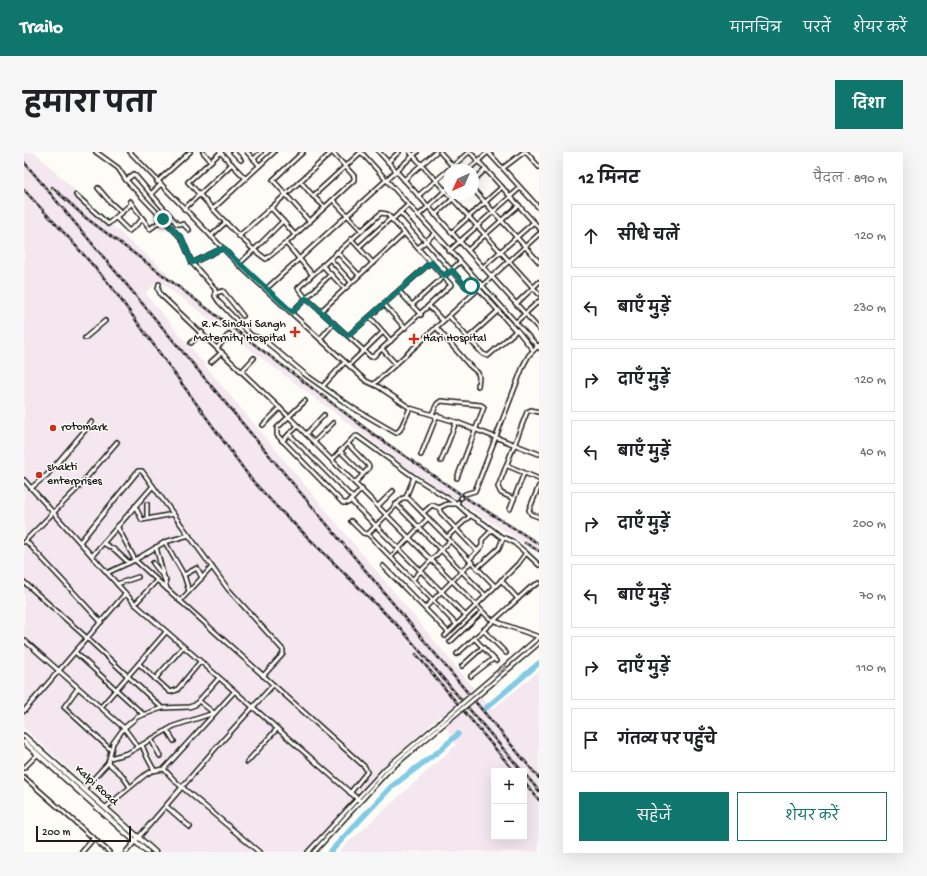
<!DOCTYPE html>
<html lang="hi">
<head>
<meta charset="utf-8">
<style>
  :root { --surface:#fff; --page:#f6f6f6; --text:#202124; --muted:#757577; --line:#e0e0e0; --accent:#0f766e }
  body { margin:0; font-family:"Gochi Hand","Playpen Sans Deva",sans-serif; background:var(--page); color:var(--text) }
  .controls { position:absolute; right:12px; bottom:12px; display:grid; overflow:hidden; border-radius:0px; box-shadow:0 4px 16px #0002 }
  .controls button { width:36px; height:36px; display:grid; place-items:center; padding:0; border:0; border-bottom:1px solid var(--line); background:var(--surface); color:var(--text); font:20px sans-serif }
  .compass { position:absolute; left:419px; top:12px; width:36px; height:36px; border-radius:50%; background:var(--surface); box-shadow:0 4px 16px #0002; rotate:225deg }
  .scale { position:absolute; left:12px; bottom:10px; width:95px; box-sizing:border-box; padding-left:4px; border:2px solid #1c1c1c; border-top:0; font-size:11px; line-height:14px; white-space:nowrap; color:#1c1c1c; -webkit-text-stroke:3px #fdfcf7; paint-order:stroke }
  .stop { position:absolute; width:12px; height:12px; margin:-9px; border:3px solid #0f766e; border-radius:50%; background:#fff }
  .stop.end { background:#0f766e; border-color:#fff; box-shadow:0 1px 4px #0008 }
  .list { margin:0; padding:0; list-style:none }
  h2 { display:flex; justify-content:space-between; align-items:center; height:52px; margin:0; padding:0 16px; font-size:17px }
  h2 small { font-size:13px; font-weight:400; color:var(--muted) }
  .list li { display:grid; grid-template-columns:26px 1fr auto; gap:12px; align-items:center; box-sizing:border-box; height:64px; margin:0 8px 8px; padding:0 8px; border:1px solid var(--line); border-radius:0px }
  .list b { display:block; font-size:15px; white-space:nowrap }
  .list em { font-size:13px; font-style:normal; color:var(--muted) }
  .actions { display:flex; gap:8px; padding:12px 16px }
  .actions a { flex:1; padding:9px 0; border:1px solid var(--accent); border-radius:0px; text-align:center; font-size:14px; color:var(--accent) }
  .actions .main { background:var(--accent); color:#fff }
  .icon { flex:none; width:22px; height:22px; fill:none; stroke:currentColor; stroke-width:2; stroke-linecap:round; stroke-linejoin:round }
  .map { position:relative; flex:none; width:515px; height:700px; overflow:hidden; border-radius:0px }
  header { display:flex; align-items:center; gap:24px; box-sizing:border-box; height:56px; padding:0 20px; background:var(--accent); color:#fff }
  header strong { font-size:19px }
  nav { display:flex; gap:22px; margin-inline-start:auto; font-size:14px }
  .intro { display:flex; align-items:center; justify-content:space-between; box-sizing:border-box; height:96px; padding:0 24px }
  h1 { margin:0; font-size:28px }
  .button { padding:10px 18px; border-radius:0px; background:var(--accent); color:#fff; font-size:14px; font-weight:700 }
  main { display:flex; gap:24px; padding:0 24px }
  aside { flex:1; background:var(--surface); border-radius:0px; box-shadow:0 4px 16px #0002 }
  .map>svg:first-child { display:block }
  .built { fill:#f4e7ef; fill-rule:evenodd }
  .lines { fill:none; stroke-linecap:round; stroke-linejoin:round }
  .river { stroke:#83cae4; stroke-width:5.5 }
  .minor-casing { stroke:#1c1c1c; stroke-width:6 }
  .major-casing { stroke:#1c1c1c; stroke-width:7 }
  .minor { stroke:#fdfcf7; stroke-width:3 }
  .major { stroke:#fdfcf7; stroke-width:4 }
  .rail-casing { stroke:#1c1c1c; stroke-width:2.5 }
  .rail { stroke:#fdfcf7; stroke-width:1; stroke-dasharray:3; stroke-linecap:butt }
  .minor-bridge-casing { stroke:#1c1c1c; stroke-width:6; stroke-linecap:butt }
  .minor-bridge { stroke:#fdfcf7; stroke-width:3 }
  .oneway { stroke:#989794 }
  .route { stroke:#0f766e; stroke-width:5 }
  .poi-dot { fill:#c8321e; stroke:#fdfcf7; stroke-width:1.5 }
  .labels { text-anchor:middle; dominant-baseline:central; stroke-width:3; stroke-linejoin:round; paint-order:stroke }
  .poi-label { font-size:12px; fill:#1c1c1c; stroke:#fdfcf7; text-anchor:start }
  .street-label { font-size:12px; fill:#1c1c1c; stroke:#fdfcf7 }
</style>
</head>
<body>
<header>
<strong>Trailo</strong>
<nav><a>मानचित्र</a><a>परतें</a><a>शेयर करें</a></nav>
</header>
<div class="intro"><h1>हमारा पता</h1><a class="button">दिशा</a></div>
<main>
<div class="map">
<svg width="515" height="700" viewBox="0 0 515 700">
  <rect width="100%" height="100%" fill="#fdfcf7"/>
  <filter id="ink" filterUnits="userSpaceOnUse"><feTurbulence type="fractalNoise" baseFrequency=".025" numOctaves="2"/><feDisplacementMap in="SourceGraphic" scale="8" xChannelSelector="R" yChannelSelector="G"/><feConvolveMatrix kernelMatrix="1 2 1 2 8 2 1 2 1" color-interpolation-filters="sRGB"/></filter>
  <g filter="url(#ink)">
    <!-- built -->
    <path class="built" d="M0,0H10L103,87L144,121L142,123L294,240L382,304L515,390V401L392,322L135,129L121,141L468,558L515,519V700H314L432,593L416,564L365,610L283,700H137L0,576ZM470,619H500V685H470Z"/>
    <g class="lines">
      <!-- river -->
      <g class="river">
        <polyline points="462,556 515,511"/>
        <polyline points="306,700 367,635 415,599 434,582"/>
      </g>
      <!-- minor casing -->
      <g class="minor-casing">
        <g id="minor">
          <polyline points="72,0 94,16 102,28 158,87 168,111 199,96"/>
          <polyline points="106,0 217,115 342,229 355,235 386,256 432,270 515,302"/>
          <polyline points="179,0 187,9"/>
          <polyline points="196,0 221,26"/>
          <polyline points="197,0 164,30 189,57 250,0"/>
          <polyline points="209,0 217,8"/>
          <polyline points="223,0 235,13"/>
          <polyline points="279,0 249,28 286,70"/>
          <polyline points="337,0 515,196"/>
          <polyline points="355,0 515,177"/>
          <polyline points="386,0 515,142"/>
          <polyline points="416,0 432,18"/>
          <polyline points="446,0 515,76"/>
          <polyline points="464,0 515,56"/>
          <polyline points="502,0 515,15"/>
          <polyline points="230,7 237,0"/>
          <polyline points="364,10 375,0"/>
          <polyline points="479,16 500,0"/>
          <polyline points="444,18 464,0"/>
          <polyline points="102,28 110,22 153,72 159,72 165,78"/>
          <polyline points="380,28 412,0"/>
          <polyline points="276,29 289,44"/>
          <polyline points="449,29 462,17"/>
          <polyline points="133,30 166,0"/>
          <polyline points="74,36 86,50 98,61"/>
          <polyline points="449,37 515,110"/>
          <polyline points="128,41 136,33"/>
          <polyline points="52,43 84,72 107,52"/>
          <polyline points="394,44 445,0"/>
          <polyline points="309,48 337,78"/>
          <polyline points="106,49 126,77 139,67"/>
          <polyline points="301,55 289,44 337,0"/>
          <polyline points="160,57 208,12"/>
          <polyline points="189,57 215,84 247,56"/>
          <polyline points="376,60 442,135 445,135 453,129"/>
          <polygon points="357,61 363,62 427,133 350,204 347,205 282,146 274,136"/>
          <polyline points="411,63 434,42"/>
          <polyline points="394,64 425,35"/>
          <polyline points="92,66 105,79 119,67"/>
          <polyline points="368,68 384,53"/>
          <polyline points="259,69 247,56 308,0"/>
          <polyline points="428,80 478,35"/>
          <polyline points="271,83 330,28 330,24 308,0"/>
          <polyline points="187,84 202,70"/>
          <polyline points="327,87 349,111"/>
          <polyline points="262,91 271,83 259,69 230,98 242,107 262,91 288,122"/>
          <polyline points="335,95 367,66"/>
          <polyline points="394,96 410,82"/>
          <polyline points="444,98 495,53"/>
          <polyline points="425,99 496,36"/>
          <polyline points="313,100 335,123"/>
          <polyline points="306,107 327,130"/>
          <polyline points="168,111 191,137 191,144 195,150 227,183 240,188 282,223 329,256 372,281 376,278 386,256"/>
          <polyline points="215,112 230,98 215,84"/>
          <polyline points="298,113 320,136"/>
          <polyline points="459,115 510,70"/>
          <polyline points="135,132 134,137 137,143 264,264 465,466 476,471 515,485"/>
          <polyline points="242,137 393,0"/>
          <polyline points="375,139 397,163"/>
          <polyline points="192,141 199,139 219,164"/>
          <polyline points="360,152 381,176"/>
          <polyline points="492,152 515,130"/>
          <polyline points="388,153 436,110"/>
          <polyline points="405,154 419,169"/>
          <polyline points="297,159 381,81"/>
          <polyline points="268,160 307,122"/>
          <polyline points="425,164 444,186 475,158"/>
          <polyline points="346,165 367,189"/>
          <polyline points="491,171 515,149"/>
          <polyline points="412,175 445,213 454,221 455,225 454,234"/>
          <polyline points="493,178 509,198"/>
          <polyline points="324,184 407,110"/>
          <polyline points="61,186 81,169"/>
          <polyline points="444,186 459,202 464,204 492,179 455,137"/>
          <polyline points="296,187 310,171"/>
          <polyline points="167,191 178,180"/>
          <polyline points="194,195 205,182"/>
          <polyline points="358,197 372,212"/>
          <polyline points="187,210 198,200"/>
          <polyline points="325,213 359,180"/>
          <polyline points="218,219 230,206"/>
          <polyline points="350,232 515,82"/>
          <polyline points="299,234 321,210"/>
          <polyline points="281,249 253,276 253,283 319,351 324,351 338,337"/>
          <polyline points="408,262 413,252 417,249 457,253 460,255 433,326"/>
          <polyline points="239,273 256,256"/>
          <polyline points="265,282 329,346"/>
          <polyline points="282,282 300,263"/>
          <polyline points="258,289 274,274"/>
          <polyline points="290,290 309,271"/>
          <polyline points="324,292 345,314 344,317 331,331"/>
          <polyline points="316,299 339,322"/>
          <polyline points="397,303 413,263"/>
          <polyline points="308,308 330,285 333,284 390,325 433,352 434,350"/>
          <polyline points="417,309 432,270"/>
          <polyline points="484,314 515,327"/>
          <polyline points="0,328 111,452 336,649"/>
          <polyline points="515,334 505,358 507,362 515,365"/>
          <polyline points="7,336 23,323 68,270"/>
          <polyline points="441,342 451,339 500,212 505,203 515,193"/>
          <polyline points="382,345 390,325"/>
          <polyline points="437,346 438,345"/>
          <polyline points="490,347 477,341 474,335 503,260 507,258 515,260"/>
          <polyline points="326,348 441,463"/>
          <polyline points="123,352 123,367"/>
          <polyline points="372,352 461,443"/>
          <polyline points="111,354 118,368 149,362"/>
          <polyline points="354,354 369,339"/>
          <polyline points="415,356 417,361 453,399"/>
          <polyline points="486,357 500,321"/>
          <polyline points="399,361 408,353 415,356 423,352 433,352 444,362 459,371 476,384 488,389 502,401 494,412 421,484"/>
          <polyline points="327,369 339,381 344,382"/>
          <polyline points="93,374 111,408 133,428 111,452"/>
          <polyline points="423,385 446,364"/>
          <polyline points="2,389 77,470"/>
          <polyline points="0,390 51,339 93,290"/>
          <polyline points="56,390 114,319 118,319 204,437 259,498 259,502 239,524"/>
          <polyline points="141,390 160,423 165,439"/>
          <polyline points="79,391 91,398 105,411"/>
          <polyline points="132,395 143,437"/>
          <polyline points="502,401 515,413"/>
          <polyline points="68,404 129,334"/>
          <polyline points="367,405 404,366"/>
          <polyline points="445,408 458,394 458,388 468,378"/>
          <polyline points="129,411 142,428"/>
          <polyline points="359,414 424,480"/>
          <polyline points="453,416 475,396 479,386"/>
          <polyline points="83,421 111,408 141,390 165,383"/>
          <polyline points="160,423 173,416 178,426"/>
          <polyline points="389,427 426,389"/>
          <polyline points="133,428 341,615 343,620 326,641"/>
          <polyline points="477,428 494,447"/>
          <polyline points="0,430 63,486 138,556 165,555 171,553 195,526"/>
          <polyline points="93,432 114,425"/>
          <polyline points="156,449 188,415"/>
          <polyline points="401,456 447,410"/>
          <polyline points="432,472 344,382 379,346 384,346 471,434"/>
          <polyline points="459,478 482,501"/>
          <polyline points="450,486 472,509"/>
          <polyline points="0,488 100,576 114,595"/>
          <polyline points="426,490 458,460"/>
          <polyline points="51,500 119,562"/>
          <polyline points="433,502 507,435 515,431"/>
          <polyline points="115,512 146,540 153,538 176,510"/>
          <polyline points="438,514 459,495"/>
          <polyline points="447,524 469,507"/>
          <polyline points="131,527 159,495"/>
          <polyline points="54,536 40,555 86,597"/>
          <polyline points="449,542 515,485"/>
          <polyline points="451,546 515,491"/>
          <polyline points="77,555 142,480"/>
          <polyline points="0,559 101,442"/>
          <polyline points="143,578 150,589"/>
          <polyline points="127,587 136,604"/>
          <polyline points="118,593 123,605 130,618"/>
          <polyline points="86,606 104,601 150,574 190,561 175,549"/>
          <polyline points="223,610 253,577"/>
          <polyline points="84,611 98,623 106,635"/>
          <polyline points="0,616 14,602"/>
          <polyline points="140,617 210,540"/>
          <polyline points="0,625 85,700"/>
          <polyline points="60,637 84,611 89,591 100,576 113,565 138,556"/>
          <polyline points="142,654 166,675"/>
          <polyline points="81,656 121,623 128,619 140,617 152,630 235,700"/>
          <polyline points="58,700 70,686"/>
          <polyline points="102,700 190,598 249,533"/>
          <polyline points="284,700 361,617 419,568"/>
          <polyline points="290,700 364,619 421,571"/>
        </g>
      </g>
      <!-- major casing -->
      <g class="major-casing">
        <g id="major">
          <polyline points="0,584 131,700"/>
          <polyline points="0,590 123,700"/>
        </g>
      </g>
      <!-- minor -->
      <use href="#minor" class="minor"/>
      <!-- major -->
      <use href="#major" class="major"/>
      <!-- rail casing -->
      <g class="rail-casing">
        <g id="rail">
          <polyline points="0,10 515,626"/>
          <polyline points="28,35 62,66 115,105 349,282 445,348 515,392"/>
          <polyline points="0,38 44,85 87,134 227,327 253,355 377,477 498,619"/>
          <polyline points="501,391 515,399"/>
          <polyline points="392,502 490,619"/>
          <polyline points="500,621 515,639"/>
          <polyline points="500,630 515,648"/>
        </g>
      </g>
      <!-- rail -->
      <use href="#rail" class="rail"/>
      <!-- minor-bridge casing -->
      <g class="minor-bridge-casing">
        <g id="minor-bridge">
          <polyline points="419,568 449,542"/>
          <polyline points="421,571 451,546"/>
        </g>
      </g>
      <!-- minor-bridge -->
      <use href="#minor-bridge" class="minor-bridge"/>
    </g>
    <!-- one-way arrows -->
    <defs><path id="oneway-shaft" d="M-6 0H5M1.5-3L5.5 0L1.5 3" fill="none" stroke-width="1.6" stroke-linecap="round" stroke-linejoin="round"/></defs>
    <use class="oneway" href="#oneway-shaft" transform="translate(478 517) rotate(-40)"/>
  </g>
  <g class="lines" filter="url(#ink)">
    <!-- route -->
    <polyline class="route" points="139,67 158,86 168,111 199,96 268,160 282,146 324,184 407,110 420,124 428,118 442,135 447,134"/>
  </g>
  <!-- markers -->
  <g class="poi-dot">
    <path d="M269 174h4v4h4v4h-4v4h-4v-4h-4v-4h4z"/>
    <path d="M388 181h4v4h4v4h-4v4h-4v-4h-4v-4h4z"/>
    <circle cx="29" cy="276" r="4"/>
    <circle cx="15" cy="323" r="4"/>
  </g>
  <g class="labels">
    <!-- poi labels -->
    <g class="poi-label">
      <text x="262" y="173" text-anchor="end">R.K.Sindhi Sangh<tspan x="262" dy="14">Maternity Hospital</tspan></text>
      <text x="399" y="187">Hari Hospital</text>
      <text x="37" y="276">rotomark</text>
      <text x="23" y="316">shakti<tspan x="23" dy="14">enterprises</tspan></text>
    </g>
    <!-- street labels -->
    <g class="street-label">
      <text transform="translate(72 634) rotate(42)">Kalpi Road</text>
    </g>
  </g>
</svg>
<div class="controls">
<button>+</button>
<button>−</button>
</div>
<svg class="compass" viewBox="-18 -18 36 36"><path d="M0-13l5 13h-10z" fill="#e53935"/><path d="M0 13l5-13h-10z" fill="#757577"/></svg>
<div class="scale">200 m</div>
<div class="stop" style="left:447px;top:134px"></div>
<div class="stop end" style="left:139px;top:67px"></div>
</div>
<aside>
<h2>12 मिनट<small>पैदल · 890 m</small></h2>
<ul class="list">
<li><svg class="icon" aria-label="ahead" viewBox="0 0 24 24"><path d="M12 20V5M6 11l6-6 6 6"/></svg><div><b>सीधे चलें</b></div><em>120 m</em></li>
<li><svg class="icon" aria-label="left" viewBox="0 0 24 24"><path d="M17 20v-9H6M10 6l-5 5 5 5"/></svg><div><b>बाएँ मुड़ें</b></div><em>230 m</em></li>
<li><svg class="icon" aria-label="right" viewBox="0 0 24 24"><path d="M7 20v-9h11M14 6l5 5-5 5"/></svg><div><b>दाएँ मुड़ें</b></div><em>120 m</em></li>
<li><svg class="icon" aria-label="left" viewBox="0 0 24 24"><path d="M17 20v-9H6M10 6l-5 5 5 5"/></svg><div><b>बाएँ मुड़ें</b></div><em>40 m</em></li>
<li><svg class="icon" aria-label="right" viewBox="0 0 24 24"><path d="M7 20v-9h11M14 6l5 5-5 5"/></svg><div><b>दाएँ मुड़ें</b></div><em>200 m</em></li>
<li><svg class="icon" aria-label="left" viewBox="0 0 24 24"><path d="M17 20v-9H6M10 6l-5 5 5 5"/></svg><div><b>बाएँ मुड़ें</b></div><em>70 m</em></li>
<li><svg class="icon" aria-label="right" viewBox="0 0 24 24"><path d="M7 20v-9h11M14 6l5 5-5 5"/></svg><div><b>दाएँ मुड़ें</b></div><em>110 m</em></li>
<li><svg class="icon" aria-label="arrive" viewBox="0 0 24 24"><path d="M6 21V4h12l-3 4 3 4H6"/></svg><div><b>गंतव्य पर पहुँचे</b></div></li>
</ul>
<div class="actions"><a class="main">सहेजें</a><a>शेयर करें</a></div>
</aside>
</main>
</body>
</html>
